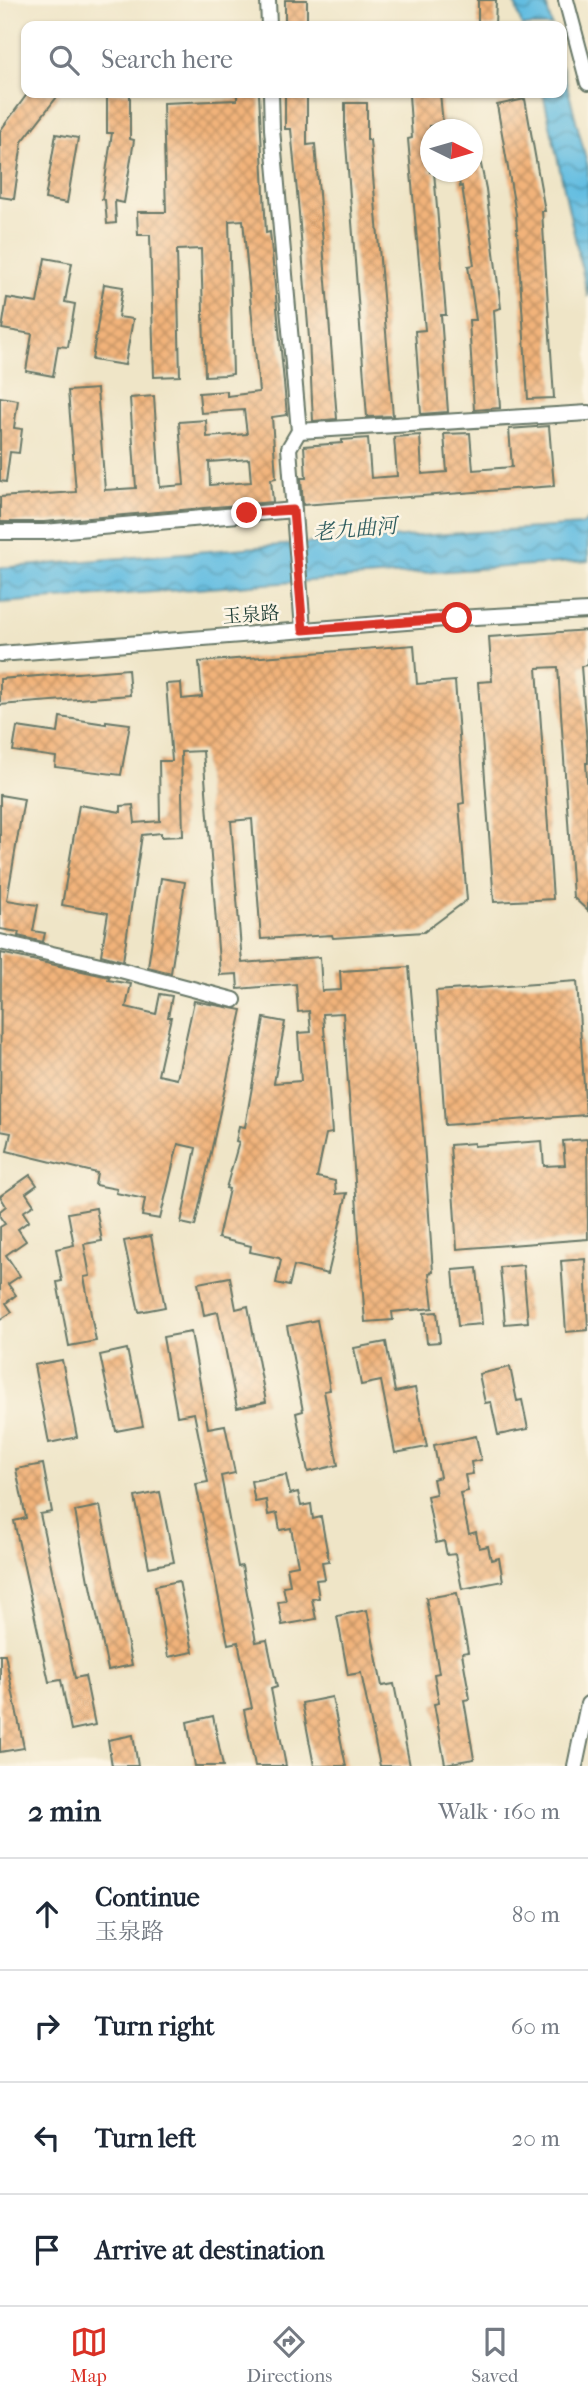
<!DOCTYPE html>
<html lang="en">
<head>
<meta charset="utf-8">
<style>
  :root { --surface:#fff; --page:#f2f2f3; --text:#1f2937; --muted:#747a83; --line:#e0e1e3; --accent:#d93025 }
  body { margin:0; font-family:"IM FELL French Canon","Noto Serif SC",serif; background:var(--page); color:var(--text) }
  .compass { position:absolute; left:420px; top:119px; width:63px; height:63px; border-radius:50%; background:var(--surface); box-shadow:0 2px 5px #0004; rotate:95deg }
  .stop { position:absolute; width:21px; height:21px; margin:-16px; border:5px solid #d93025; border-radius:50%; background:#fff }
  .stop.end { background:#d93025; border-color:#fff; box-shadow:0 2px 7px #0008 }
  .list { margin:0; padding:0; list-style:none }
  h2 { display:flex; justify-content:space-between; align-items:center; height:91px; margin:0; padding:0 28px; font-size:30px }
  h2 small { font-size:23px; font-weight:400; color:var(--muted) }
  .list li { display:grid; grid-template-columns:46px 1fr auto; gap:21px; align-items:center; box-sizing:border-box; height:112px; padding:0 28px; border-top:2px solid var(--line) }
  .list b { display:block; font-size:26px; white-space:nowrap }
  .list p { margin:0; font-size:23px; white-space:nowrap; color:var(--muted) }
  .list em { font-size:23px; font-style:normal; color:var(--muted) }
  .icon { flex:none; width:38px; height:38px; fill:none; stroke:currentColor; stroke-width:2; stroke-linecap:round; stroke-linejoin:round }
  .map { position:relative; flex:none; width:588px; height:1766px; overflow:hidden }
  .search { position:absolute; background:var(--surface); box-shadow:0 2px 5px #0004; left:21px; right:21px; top:21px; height:77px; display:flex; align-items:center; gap:18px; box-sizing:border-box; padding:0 24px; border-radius:14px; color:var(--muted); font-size:26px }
  .sheet { height:539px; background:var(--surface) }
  nav { display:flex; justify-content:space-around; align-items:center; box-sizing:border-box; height:98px; border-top:2px solid var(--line); background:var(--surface); font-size:19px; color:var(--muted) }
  nav a { display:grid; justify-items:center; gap:4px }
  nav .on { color:var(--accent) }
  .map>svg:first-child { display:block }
  .water { fill:url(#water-waves); stroke:#417d8a; stroke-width:2 }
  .building { fill:url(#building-cross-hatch); fill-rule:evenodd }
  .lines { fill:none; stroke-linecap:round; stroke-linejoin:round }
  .minor-casing { stroke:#687867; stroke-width:18 }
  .minor { stroke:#fff; stroke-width:14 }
  .route { stroke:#d93025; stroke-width:9 }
  .labels { text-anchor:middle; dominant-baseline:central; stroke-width:5; stroke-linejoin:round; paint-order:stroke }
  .street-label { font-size:19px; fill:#1f3d34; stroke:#fcf5e5 }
  .water-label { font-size:21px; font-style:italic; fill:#305d5f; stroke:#fcf5e5 }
</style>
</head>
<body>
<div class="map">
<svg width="588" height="1766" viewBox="0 0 588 1766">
  <defs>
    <pattern id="water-waves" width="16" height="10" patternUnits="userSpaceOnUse" patternTransform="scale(1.75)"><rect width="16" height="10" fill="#63bde1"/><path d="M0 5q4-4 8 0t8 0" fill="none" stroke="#519bb7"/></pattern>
    <pattern id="building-cross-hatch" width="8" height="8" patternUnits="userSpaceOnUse" patternTransform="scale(1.75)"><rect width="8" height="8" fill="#f2b37a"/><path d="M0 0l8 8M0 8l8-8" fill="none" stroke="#c39365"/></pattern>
  </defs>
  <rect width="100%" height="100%" fill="#fcf5e5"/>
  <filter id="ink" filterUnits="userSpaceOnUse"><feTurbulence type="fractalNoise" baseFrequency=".0143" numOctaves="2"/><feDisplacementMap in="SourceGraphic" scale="14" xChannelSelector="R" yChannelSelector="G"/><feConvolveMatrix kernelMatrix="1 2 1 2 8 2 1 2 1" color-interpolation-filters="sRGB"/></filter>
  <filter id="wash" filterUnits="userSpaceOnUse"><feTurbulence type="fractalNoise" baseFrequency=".00686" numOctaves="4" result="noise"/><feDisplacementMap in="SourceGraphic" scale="28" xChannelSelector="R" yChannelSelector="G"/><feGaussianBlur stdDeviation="1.57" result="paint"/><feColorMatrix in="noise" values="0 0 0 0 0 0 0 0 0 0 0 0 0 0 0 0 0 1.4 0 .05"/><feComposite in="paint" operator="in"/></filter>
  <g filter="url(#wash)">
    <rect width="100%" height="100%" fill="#efe5c7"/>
    <!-- water -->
    <g class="water">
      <polygon points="514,0 545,0 552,26 522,26"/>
      <polygon points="562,66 588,167 588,297 543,93 562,93"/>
      <polygon points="588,520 588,561 0,603 0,568 270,546 582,525"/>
    </g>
    <g id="blocks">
      <!-- building -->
      <g class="building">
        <rect x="285" y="0" width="22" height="26"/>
        <polygon points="478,0 496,0 495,26 478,26"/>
        <polygon points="28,93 60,93 22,142 14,199 0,197 0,131"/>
        <polygon points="107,93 130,93 130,139 134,140 124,203 115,201 116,223 107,224 105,200 102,199 112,133 107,133"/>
        <path d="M237,93H259L266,233L270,232L287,415L272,417L276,478L271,479L273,502L44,522H0V497L76,492L68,391L97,389L105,490L136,488L130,398L154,396L160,487L184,485L179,422L206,420L207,437L247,434L244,410L201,413L199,393L227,391V396L259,392L243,220L229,221L233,374L226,375L205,376L201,249L177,250L180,376L154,377L150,235H138L137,212H166L163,103L237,100ZM249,459L251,482L210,485L209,462Z"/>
        <polygon points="285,93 307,93 307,145 315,144 337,419 313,421 309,338 299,213 291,129 285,129"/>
        <polygon points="436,93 440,93 443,125 430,126 430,172 434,172 446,315 441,315 448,412 421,414 415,331 425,330 408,139 412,138 409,95"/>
        <polygon points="525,99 545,211 542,211 554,398 528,399 516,214 497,105"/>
        <polygon points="345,103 367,103 367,140 370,140 393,416 367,417 345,131"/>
        <polygon points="56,134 78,138 67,203 45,199"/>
        <polygon points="472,150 478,150 486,189 501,308 494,310 500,408 474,410 469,320 476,320 468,266 474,265 462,186 460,187 458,172 472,172"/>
        <polygon points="45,258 72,263 65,302 75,304 68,347 58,346 53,376 26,371 32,334 2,329 7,298 37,303"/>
        <polygon points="104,284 123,287 118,317 133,319 125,365 92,360"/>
        <polygon points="0,397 18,400 14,428 22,429 19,453 10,452 6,482 0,481"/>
        <polygon points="549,426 554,486 303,505 301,478 306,478 304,446 342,443 342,440 368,438 371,478 397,476 394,437 420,435 422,474 447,472 444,434 470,433 473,470 512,467 509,429"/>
        <polygon points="588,630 588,665 581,666 588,756 588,763 586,763 588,794 588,911 573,897 558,667 537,668 553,899 494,902 478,682 492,681 489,637"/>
        <polygon points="414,645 417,684 455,681 464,803 459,804 467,900 424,932 333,938 332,935 261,939 252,819 231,821 242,963 320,957 322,991 341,990 340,971 409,967 423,1129 433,1272 429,1273 433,1308 392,1312 393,1320 365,1322 343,1013 323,1014 332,1133 326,1134 317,1177 335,1181 336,1194 347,1193 328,1274 294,1266 289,1286 276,1283 281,1260 279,1258 250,1252 251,1246 218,1238 229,1189 226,1188 239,1142 236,1141 239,1126 245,1127 264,1018 285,1022 274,1083 301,1081 298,1033 311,1032 309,1011 298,1012 296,984 238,989 237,974 220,975 203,751 181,752 183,836 161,837 161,833 142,835 123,961 101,955 108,913 62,905 79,805 121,812 121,806 133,805 135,823 160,821 159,761 172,761 166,684 181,683 182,699 202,697 199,662"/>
        <polygon points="128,669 130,695 0,705 0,679"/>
        <polygon points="60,717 106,724 106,721 130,724 121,775 55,767 56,757 13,751 17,727 58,733"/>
        <polygon points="0,795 24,799 7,900 38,905 33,931 45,933 43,942 18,936 19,932 0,929"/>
        <polygon points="161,878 185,882 171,973 148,967"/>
        <polygon points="1,953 109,977 108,980 131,984 126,1007 156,1014 160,994 172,996 168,1017 171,1017 158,1075 177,1079 194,1001 242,1010 195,1226 181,1223 196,1148 178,1144 160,1219 142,1216 145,1199 116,1193 117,1189 95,1185 97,1173 7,1151 11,1133 0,1131"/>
        <polygon points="577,981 586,1115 445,1125 436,991"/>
        <polygon points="587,1139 588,1239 457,1249 450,1145 474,1143 474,1146 542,1141 544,1166 565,1165 563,1141"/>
        <polygon points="30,1175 37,1185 26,1193 34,1205 23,1212 29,1221 18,1229 26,1241 6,1255 20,1276 8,1284 16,1295 6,1303 12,1312 0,1320 0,1227 5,1224 0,1217 0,1211 6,1206 0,1196"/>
        <polygon points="96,1208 102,1241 84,1244 90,1276 84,1277 96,1341 69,1346 57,1282 62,1281 56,1249 74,1245 68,1213"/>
        <polygon points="151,1236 165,1307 139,1312 124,1241"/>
        <polygon points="585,1259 588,1330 566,1332 561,1261"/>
        <polygon points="523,1265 528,1322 505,1324 500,1267"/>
        <polygon points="477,1268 482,1324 458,1326 453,1270"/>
        <polygon points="230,1277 236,1309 248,1306 266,1402 237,1408 218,1312 204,1315 198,1283"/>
        <polygon points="437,1312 440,1342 427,1343 424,1313"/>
        <polygon points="317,1320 330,1390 324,1391 338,1465 308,1472 296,1413 303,1411 287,1326"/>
        <polygon points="191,1332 208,1428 225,1425 235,1473 221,1476 238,1567 242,1566 256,1642 267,1640 277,1687 271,1689 286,1766 255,1766 244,1710 252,1708 238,1642 228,1644 196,1484 208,1482 194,1413 177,1416 163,1337"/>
        <polygon points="386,1342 395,1392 415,1388 427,1447 395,1453 381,1381 361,1385 354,1348"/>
        <polygon points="127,1349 143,1426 116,1431 100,1355"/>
        <polygon points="62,1360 77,1437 49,1443 34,1365"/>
        <polygon points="510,1367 517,1401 522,1400 528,1429 498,1435 491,1402 485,1403 479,1374"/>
        <polygon points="476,1436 481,1460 471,1462 473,1474 465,1475 468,1491 460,1493 469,1534 476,1532 479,1548 488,1546 491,1560 499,1558 503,1581 462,1589 455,1554 447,1555 444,1541 436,1543 427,1496 436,1494 433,1479 440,1477 434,1445"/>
        <polygon points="43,1464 52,1512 40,1514 75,1678 85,1676 95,1725 71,1730 61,1680 49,1682 14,1521 26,1518 16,1469"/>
        <polygon points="286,1475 290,1494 298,1492 301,1506 311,1504 313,1519 321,1517 329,1561 322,1562 325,1579 316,1580 319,1598 312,1599 316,1619 282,1625 278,1602 286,1601 283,1586 290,1585 287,1567 298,1565 291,1528 280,1530 277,1513 268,1515 266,1500 255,1502 251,1481"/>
        <polygon points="160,1492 174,1562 149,1567 135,1497"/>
        <polygon points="100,1506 132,1665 108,1670 90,1581 88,1581 75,1511"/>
        <polygon points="179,1581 193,1652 168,1657 155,1586"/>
        <polygon points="457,1593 468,1652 462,1653 470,1699 464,1700 474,1759 445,1764 434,1704 439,1703 434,1674 439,1673 426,1598"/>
        <polygon points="367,1610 382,1686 394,1684 410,1766 380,1766 361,1673 348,1675 337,1616"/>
        <polygon points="0,1654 5,1654 24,1748 0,1752"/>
        <polygon points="332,1697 346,1766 314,1766 302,1703"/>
        <polygon points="213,1716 223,1766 195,1766 187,1722"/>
        <polygon points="133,1735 138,1766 112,1766 108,1740"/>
      </g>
    </g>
  </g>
  <g filter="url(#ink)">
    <use href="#blocks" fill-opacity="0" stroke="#687867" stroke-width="2"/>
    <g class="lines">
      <!-- minor casing -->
      <g class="minor-casing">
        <g id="minor">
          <polyline points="268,0 269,26"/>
          <polyline points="566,0 588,83"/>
          <polyline points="271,93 272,129 299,431 289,448 303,630"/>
          <polyline points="299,431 588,413"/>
          <polyline points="0,532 44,532 294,510"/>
          <polyline points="0,654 457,618 588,611"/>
          <polyline points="0,942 113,968 234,1000"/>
          <polyline points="575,1766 588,1704"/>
        </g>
      </g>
      <!-- minor -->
      <use href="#minor" class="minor"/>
    </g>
  </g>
  <g class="lines" filter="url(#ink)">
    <!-- route -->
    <polyline class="route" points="247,513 293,510 303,630 457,618"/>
  </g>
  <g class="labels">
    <!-- street labels -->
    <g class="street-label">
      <text transform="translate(251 615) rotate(-4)">玉泉路</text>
    </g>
    <!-- water labels -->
    <g class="water-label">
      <text transform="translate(355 529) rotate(-5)">老九曲河</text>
    </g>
  </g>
</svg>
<svg class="compass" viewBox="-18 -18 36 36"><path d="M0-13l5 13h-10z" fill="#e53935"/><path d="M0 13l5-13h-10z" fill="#747a83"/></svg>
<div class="stop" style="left:457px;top:618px"></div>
<div class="stop end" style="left:247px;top:513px"></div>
<div class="search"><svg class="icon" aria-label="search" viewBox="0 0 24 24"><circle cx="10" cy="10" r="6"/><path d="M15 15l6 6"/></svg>Search here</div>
</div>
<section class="sheet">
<h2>2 min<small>Walk · 160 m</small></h2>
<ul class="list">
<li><svg class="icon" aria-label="ahead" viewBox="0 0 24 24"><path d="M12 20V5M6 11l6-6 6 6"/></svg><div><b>Continue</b><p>玉泉路</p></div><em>80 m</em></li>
<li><svg class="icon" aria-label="right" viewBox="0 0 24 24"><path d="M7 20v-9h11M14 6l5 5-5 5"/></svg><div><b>Turn right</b></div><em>60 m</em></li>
<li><svg class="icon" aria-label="left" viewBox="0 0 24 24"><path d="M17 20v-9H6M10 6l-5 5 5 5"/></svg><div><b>Turn left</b></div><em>20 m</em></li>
<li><svg class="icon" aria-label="arrive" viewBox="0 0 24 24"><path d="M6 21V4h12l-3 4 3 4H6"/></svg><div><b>Arrive at destination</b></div></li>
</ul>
</section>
<nav>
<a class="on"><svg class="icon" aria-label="map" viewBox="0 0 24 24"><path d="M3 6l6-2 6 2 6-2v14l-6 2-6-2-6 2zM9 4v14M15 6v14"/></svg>Map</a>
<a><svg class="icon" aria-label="directions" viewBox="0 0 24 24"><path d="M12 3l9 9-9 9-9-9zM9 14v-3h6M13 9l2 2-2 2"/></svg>Directions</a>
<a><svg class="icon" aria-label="saved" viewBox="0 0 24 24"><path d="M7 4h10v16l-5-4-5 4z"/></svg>Saved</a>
</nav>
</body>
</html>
